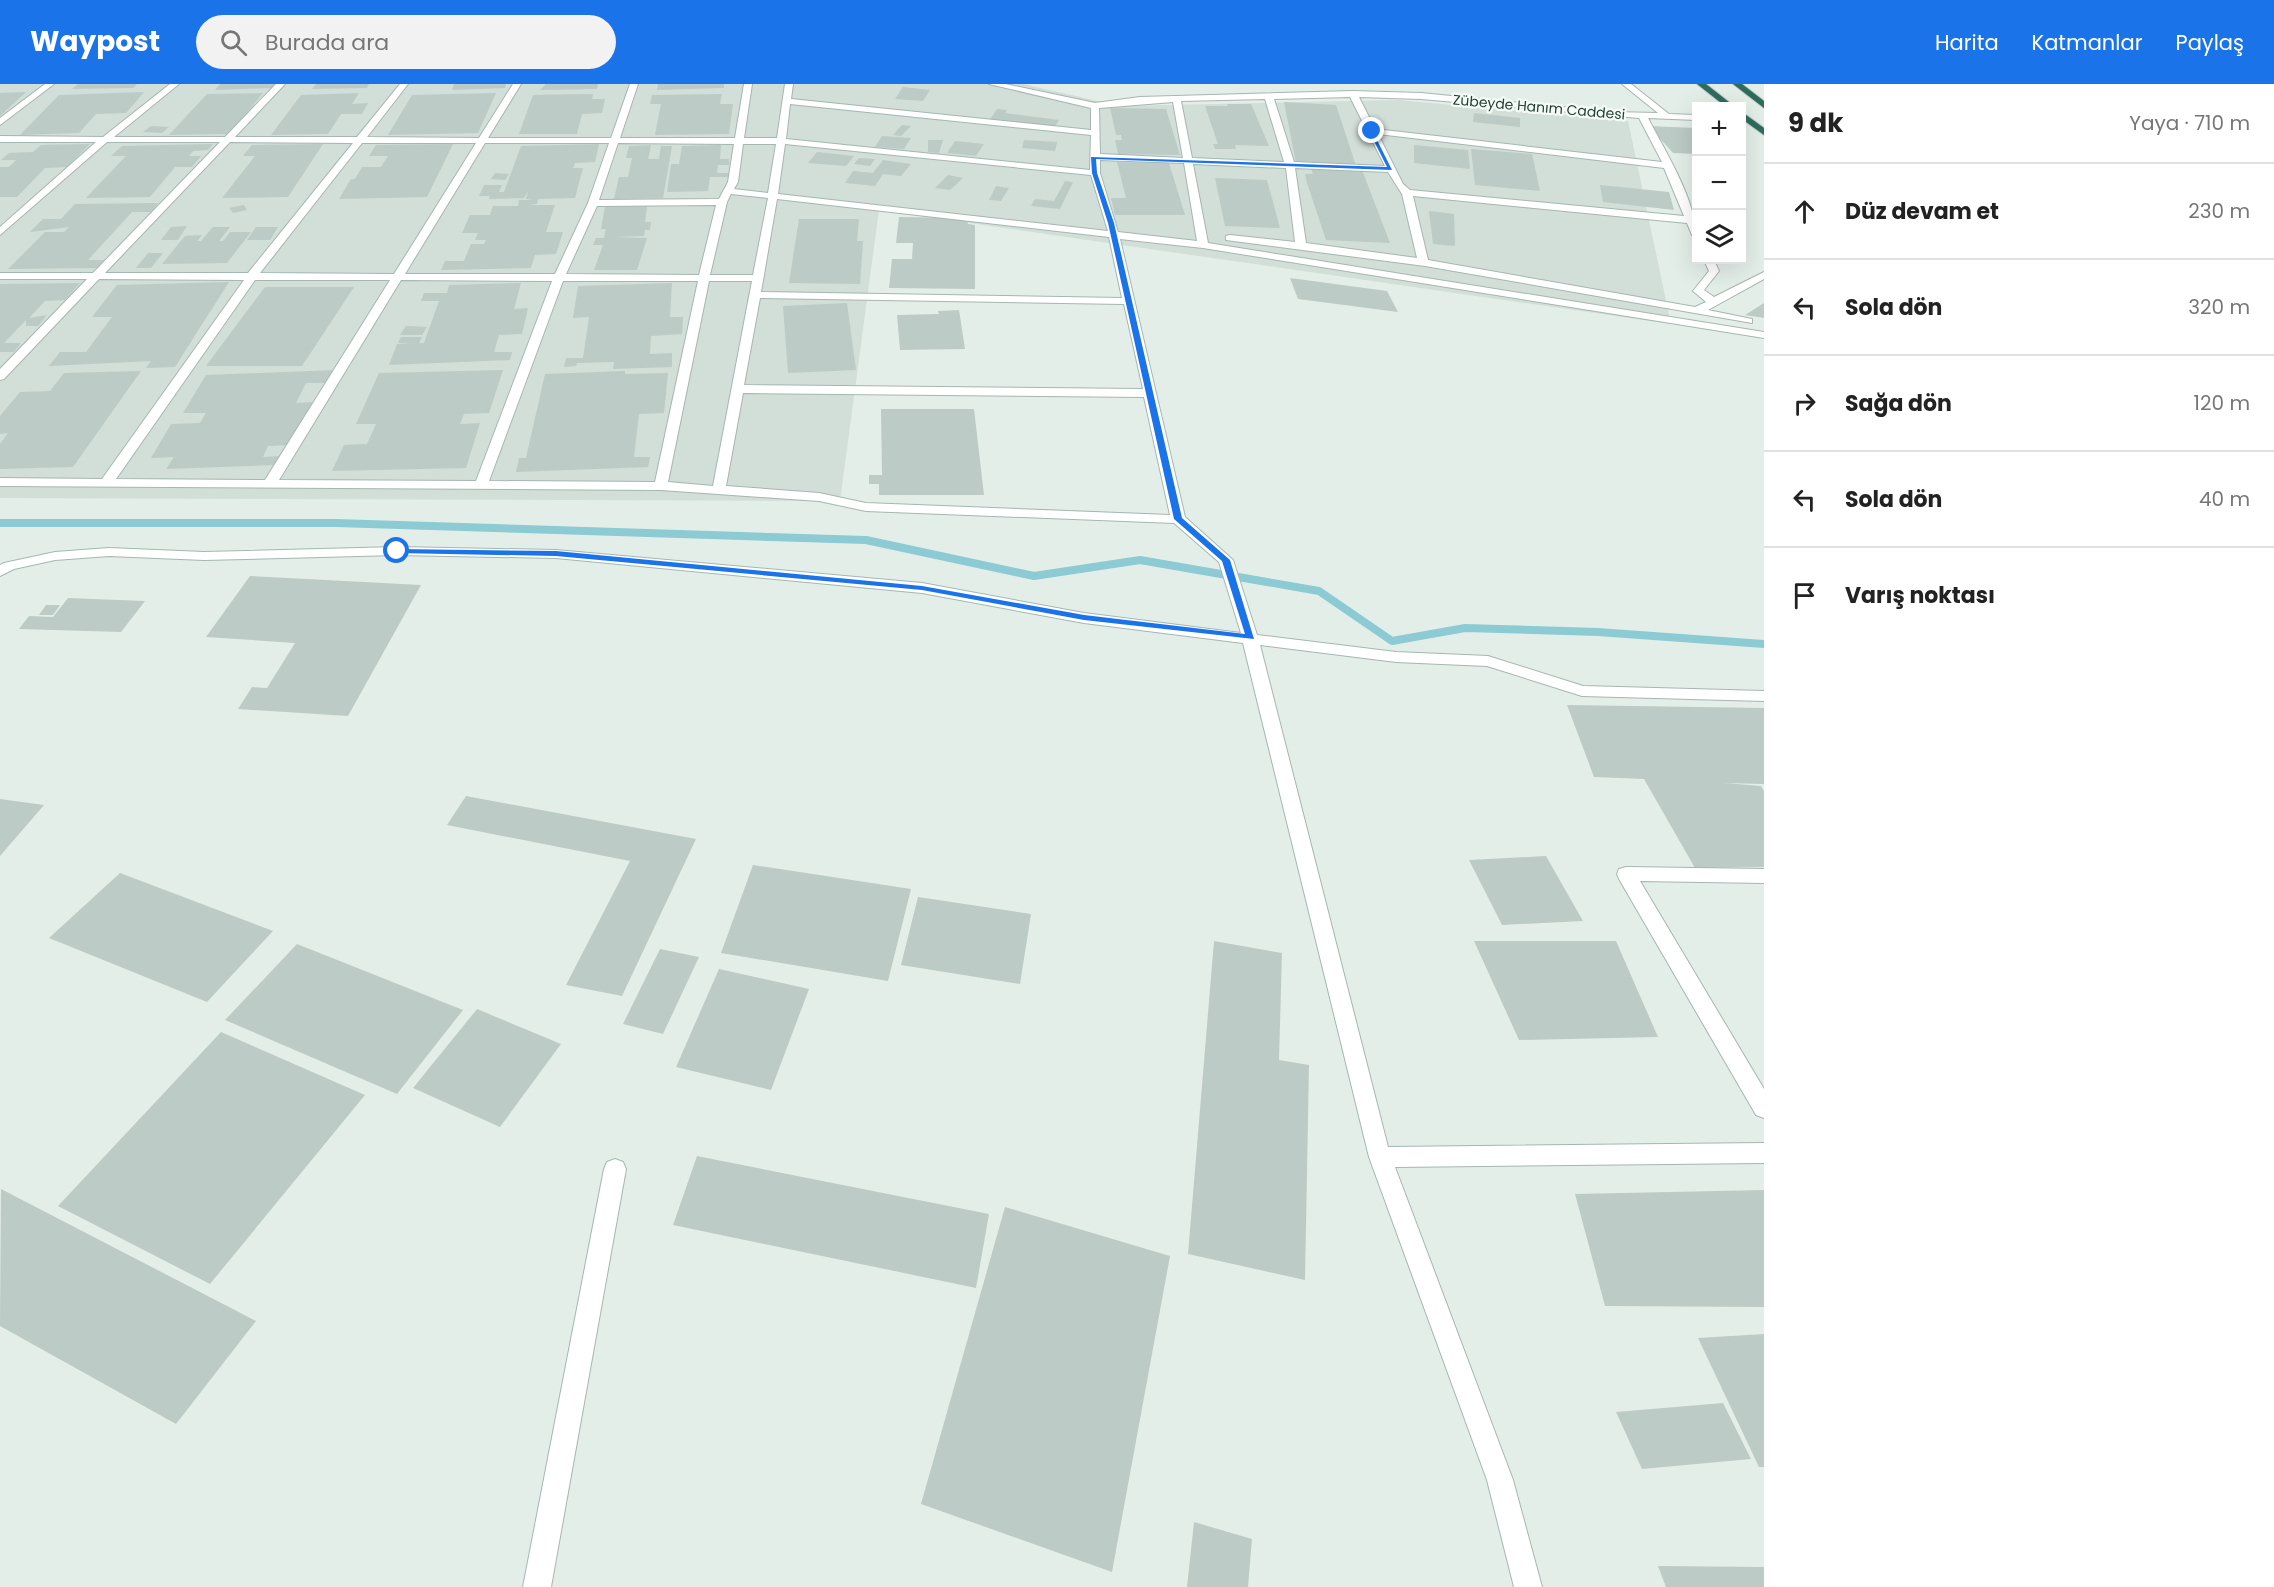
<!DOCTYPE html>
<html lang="tr">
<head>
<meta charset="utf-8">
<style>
  :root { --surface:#fff; --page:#f2f2f2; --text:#222; --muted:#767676; --line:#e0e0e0; --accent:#1a73e8 }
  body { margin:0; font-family:Poppins,sans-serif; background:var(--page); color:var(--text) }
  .controls { position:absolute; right:18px; top:18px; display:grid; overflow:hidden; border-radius:0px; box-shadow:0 6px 24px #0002 }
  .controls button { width:54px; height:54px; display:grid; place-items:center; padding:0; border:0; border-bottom:2px solid var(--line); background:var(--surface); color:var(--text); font:30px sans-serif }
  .stop { position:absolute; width:18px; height:18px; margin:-14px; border:4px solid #1a73e8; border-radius:50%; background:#fff }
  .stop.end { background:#1a73e8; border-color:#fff; box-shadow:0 2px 6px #0008 }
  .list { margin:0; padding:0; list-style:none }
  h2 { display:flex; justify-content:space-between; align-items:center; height:78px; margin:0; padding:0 24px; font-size:26px }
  h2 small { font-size:20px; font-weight:400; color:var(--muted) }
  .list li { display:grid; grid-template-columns:39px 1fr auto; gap:18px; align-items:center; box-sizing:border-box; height:96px; padding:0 24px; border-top:2px solid var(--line) }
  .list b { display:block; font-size:22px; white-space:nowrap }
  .list em { font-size:20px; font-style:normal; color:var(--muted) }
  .icon { flex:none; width:33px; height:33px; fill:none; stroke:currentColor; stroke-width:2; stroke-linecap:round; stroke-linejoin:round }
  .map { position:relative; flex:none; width:1764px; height:1503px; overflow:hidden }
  header { display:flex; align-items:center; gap:36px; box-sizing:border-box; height:84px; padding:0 30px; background:var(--accent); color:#fff }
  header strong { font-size:28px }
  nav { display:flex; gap:33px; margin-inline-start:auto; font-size:21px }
  .search { width:420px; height:54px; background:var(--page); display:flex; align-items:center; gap:15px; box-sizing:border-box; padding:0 21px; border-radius:33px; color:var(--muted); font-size:22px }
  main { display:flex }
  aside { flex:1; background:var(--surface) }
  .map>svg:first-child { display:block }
  .built { fill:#d2ded8 }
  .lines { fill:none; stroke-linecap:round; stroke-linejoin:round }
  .stream { stroke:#8ccbd3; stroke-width:8 }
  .building { fill:#bccbc5 }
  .minor-casing { stroke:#a6b6b0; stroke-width:2 }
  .highway-casing { stroke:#c1cac7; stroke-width:2 }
  .minor { fill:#fff; fill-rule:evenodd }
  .highway { fill:#2e6c5c; fill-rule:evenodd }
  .route { fill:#1a73e8 }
  .labels { text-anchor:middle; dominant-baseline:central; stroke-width:4.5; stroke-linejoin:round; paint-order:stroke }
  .far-street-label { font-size:14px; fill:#234036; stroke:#f5faf7 }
</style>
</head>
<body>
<header>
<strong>Waypost</strong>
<div class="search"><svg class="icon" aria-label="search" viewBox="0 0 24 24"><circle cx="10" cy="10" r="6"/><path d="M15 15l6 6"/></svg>Burada ara</div>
<nav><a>Harita</a><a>Katmanlar</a><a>Paylaş</a></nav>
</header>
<main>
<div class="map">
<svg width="1764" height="1503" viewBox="0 0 1764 1503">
  <rect width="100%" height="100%" fill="#e4eee9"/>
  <!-- built -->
  <polygon class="built" points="0,0 1023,0 1120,22 1398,16 1628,37 1671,240 879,126 840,417 0,414"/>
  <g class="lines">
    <!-- stream -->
    <polyline class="stream" points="0,439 336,439 866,456 1034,492 1140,476 1319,507 1392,557 1465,544 1598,548 1764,560"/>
  </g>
  <!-- building -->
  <g class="building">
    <polygon points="78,0 137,0 133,4 72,5"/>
    <polygon points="220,0 277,0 274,4 215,6"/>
    <polygon points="316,0 369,0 367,4 312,5"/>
    <polygon points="454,0 506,0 505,4 452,6"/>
    <polygon points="546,0 598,0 597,5 540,6"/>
    <polygon points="658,0 724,0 724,4 657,6"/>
    <polygon points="903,3 930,6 923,17 895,15"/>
    <polygon points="26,8 0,32 0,9"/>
    <polygon points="144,8 126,29 96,30 79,49 20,51 59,11"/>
    <polygon points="263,9 229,50 169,51 207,10"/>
    <polygon points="359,9 352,20 368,19 362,30 341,30 328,50 271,51 301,11"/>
    <polygon points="496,9 478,49 388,51 412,11"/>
    <polygon points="593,10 592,15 605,15 602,29 582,30 577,50 519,50 533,11"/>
    <polygon points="722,10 720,20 733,20 729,50 655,51 661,20 650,20 652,11"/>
    <polygon points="1284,18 1336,21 1356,82 1296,79"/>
    <polygon points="1227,20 1251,20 1269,62 1235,61 1236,65 1215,65 1213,60 1218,60 1205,22 1228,22"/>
    <polygon points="1110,24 1166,25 1180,71 1118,70 1115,56 1122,56 1121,51 1116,51"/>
    <polygon points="997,25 1007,26 1005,29 1059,36 1054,44 989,37"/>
    <polygon points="1474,29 1520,34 1520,43 1473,38"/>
    <polygon points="902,41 911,42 901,52 893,51"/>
    <polygon points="151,42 169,43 162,49 143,48"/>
    <polygon points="1649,42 1696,44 1696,70 1673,69"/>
    <polygon points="882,52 911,54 904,65 875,63"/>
    <polygon points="928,56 943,56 939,69 928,68"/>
    <polygon points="1024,56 1057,58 1055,67 1022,64"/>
    <polygon points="955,57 984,60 976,72 947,69"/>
    <polygon points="90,60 67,83 45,84 17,113 0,113 0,83 9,83 16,76 1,76 9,69 33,68 41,61"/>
    <polygon points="213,60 208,66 193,67 189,72 201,72 192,83 175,83 150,113 86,114 126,72 111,72 122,62"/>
    <polygon points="323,60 288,113 222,114 255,72 243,72 252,61"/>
    <polygon points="453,60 427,113 339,115 351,95 355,95 362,83 381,83 388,72 369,72 376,61"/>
    <polygon points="599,60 595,78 575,79 573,84 583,84 575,114 538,115 537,120 527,121 555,121 546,148 563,148 556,170 535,171 531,184 441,186 445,177 464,177 471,160 484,160 486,156 475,156 478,149 462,149 470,131 490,131 493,122 518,122 519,116 533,116 526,115 528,107 524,114 489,115 490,112 479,112 484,101 502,101 499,108 504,108 521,62"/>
    <polygon points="651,61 648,75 659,75 661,62 672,62 663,114 614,115 619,93 628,93 632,74 626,74 629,62"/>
    <polygon points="721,61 720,75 729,75 729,81 718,81 717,89 728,89 728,93 710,93 708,107 667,108 671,80 679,80 682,62"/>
    <polygon points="1414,61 1468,66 1470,85 1414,79"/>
    <polygon points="1471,65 1532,70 1540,107 1475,101"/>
    <polygon points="817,68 854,72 846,82 808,79"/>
    <polygon points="859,74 875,75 870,82 854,80"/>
    <polygon points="883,76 911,80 901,92 883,90 875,102 845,99 853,87 873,89"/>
    <polygon points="1117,78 1169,79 1185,131 1115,131 1111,114 1126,114"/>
    <polygon points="1311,84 1362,86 1390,159 1326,156 1307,99 1305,90 1313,90"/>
    <polygon points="495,89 509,90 505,96 491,95"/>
    <polygon points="948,91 963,94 950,106 935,104"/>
    <polygon points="1215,94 1267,96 1280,144 1225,142"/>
    <polygon points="1065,97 1073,98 1060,125 1031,122 1035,115 1054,117"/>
    <polygon points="1600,101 1669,108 1674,126 1603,118"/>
    <polygon points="996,102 1009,104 1001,117 989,116"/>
    <polygon points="158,119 151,128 132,128 88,176 104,176 97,184 8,185 45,148 64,148 69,143 30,148 43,135 61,135 75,120"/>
    <polygon points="244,121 247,126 233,129 229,124"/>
    <polygon points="647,122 645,138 651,138 650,146 645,146 644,152 612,153 647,154 637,186 594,186 603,161 593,161 596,154 604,154 606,145 601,145 605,123"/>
    <polygon points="1429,127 1454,130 1455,162 1433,160"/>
    <polygon points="899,133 967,134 968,140 975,141 975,205 889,204 892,175 912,175 913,159 896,159"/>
    <polygon points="799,135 859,135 857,157 863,157 860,200 789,199"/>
    <polygon points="187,142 178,156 161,156 171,143"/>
    <polygon points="213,143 230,143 219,157 223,157 230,148 251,148 227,179 162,180 185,152 202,151 197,157 201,157"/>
    <polygon points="256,143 278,143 270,156 247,156"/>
    <polygon points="148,169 163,169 151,184 136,184"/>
    <polygon points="1290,194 1387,207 1398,228 1298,215"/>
    <polygon points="229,198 175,283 146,284 151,277 49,282 60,268 86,268 112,233 92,233 117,201"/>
    <polygon points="80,199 65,216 45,217 29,234 47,231 38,242 26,242 26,236 4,259 21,259 14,268 0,268 0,200"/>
    <polygon points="521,199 514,225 528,224 522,250 499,251 494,268 512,268 510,276 389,281 397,260 411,260 398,259 401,253 422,253 419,259 424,259 439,217 421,217 424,209 447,209 449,201"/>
    <polygon points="672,199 670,233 683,233 682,250 651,252 650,270 672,269 672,283 613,285 614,278 577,279 576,282 564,283 566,274 583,274 589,233 573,234 578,202"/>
    <polygon points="265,203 354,203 302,282 206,282"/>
    <polygon points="847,219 856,286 788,289 783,222"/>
    <polygon points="1764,219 1764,234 1745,231"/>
    <polygon points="959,226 965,265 900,266 897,231 939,230 938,227"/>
    <polygon points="406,242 427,243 422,251 400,251"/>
    <polygon points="336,286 330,299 306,299 296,319 313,318 293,361 268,362 263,373 282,372 277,381 166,385 174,373 151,374 171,340 200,339 206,329 183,329 206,291"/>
    <polygon points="503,286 489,329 464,330 460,340 480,339 466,384 332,387 344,361 367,360 376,340 356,340 379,289"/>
    <polygon points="141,287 73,383 0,385 0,360 8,349 0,350 0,332 20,308 50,307 64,289"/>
    <polygon points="625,287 625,290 668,289 664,329 639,330 634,373 650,373 648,383 516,388 519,374 526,374 545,290"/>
    <polygon points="881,325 974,325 984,411 879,411 879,400 869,400 869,391 882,391"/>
    <polygon points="250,492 421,501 348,632 238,625 252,603 267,604 295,559 206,553"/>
    <polygon points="68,514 145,517 121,548 19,545 29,532 53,533"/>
    <polygon points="46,521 60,521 53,531 39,531"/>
    <polygon points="1567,621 1764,624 1764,700 1724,699 1761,702 1764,707 1764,783 1695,784 1644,695 1594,693"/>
    <polygon points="466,712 696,755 622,912 566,901 630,777 447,741"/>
    <polygon points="0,715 44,721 0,772"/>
    <polygon points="1546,772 1583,837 1502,841 1469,776"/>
    <polygon points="753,781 911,805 888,897 721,869"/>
    <polygon points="120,789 273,847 207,918 49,854"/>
    <polygon points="918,813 1031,830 1020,900 901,881"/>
    <polygon points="1214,857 1282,869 1279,976 1309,981 1305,1196 1188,1170"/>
    <polygon points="1474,857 1616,857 1658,953 1519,956"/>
    <polygon points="297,860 463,926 397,1010 225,936"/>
    <polygon points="660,865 699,873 663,950 623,940"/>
    <polygon points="719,885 809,905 771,1006 676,983"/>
    <polygon points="477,925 561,960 500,1043 413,1004"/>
    <polygon points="221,948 365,1011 210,1200 58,1122"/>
    <polygon points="697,1072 989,1130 976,1204 673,1141"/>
    <polygon points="1,1105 256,1237 176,1340 0,1242"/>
    <polygon points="1764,1106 1764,1223 1605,1222 1575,1110"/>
    <polygon points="1005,1123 1170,1172 1112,1488 921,1420"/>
    <polygon points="1764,1250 1764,1383 1759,1383 1698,1254"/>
    <polygon points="1723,1319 1751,1375 1642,1385 1616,1328"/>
    <polygon points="1194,1438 1252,1455 1248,1503 1187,1503"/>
    <polygon points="1658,1482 1764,1483 1764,1503 1666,1503"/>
  </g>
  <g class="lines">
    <!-- minor casing -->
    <g class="minor-casing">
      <g id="minor">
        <polygon points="45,0 54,0 0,41 0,34"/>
        <path d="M170,0H179L114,53H225L276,0H285L235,53H357L400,0H408L367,53L479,54L513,0H521L488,54H611L630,0H638L620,54H735L744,0H752L744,54H777L785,0H793L791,15L1091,46V24L989,0H1005L1095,19L1140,13L1353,7L1421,9L1612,28L1658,29L1622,0H1631L1669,30L1696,31V36L1648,34C1665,67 1696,116 1696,152L1692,151L1687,139L1413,112L1428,176L1695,223L1706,218L1693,207L1709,187L1704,176H1714L1719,187L1704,206L1714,213L1764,188V195L1708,226L1752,235V239L1425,182L1226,156V152L1230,151L1295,158L1286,84L1193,80L1208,159L1764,248V254L1203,164L1120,155L1185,433L1233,476L1257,551L1396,568L1488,572L1583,602L1764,607V617L1582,612L1487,582L1396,578L1260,561L1388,1063L1764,1059V1079L1395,1083L1513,1396L1542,1503H1514L1487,1396L1369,1073L1243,559L1084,539L922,509L556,474L397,471L204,476L109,472L55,476L14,485L0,492V481L4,479L55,468L109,464L204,468L397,463L556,466L922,499L1084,529L1241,549L1219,478L1174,439L866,427L819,417L661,406L0,402V394L102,395L244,196L99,195L4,295L0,296V285L87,195H0V189H93L220,58H107L0,151V143L96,58H0V52L103,53ZM1350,13L1385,82L1294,78L1274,15ZM1359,13L1421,15L1639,34L1662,78L1375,45ZM1265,15L1284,78L1192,74L1181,17ZM1173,18L1183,74L1100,70L1099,24ZM790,20L1091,51L1090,86L786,55ZM1378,50L1664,84L1684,132L1410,106L1403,100ZM230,58L353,59L248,189H105ZM362,59H476L394,190L260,189ZM485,59H609L588,119L555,190H405ZM618,59L734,60L728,98L719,115L599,116ZM743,60H776L768,109L734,105L738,98ZM785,60L1091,91L1108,147L778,110ZM1100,76L1184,79L1197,157L1118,148L1100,89ZM1295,84L1388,88L1402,110L1417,174L1306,159ZM731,110L768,114L753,191H710L727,118ZM777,115L1109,153L1122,214L761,208ZM716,121L699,191L566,190L597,122ZM255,196H390L265,396L116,395ZM401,196L552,197L476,397L279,396ZM563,197H698L655,398L489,397ZM709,197H752L713,402L668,398ZM760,214L1124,220L1143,305L744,301ZM743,309L1144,313L1170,431L866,419L819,409L726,402Z"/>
        <polygon points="1626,783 1764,785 1764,799 1640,797 1764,1005 1764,1034 1756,1031 1619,795 1617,790 1619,785"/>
        <polygon points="615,1075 623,1078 626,1085 551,1503 523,1503 604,1085 607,1078"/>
      </g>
    </g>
    <!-- highway casing -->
    <g class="highway-casing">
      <g id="highway">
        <polygon points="1697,0 1706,0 1734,22 1725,22"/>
        <polygon points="1733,0 1742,0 1764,17 1764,24"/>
        <polygon points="1742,28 1764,44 1764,51 1742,35"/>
      </g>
    </g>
    <!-- minor -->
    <use href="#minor" class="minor"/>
    <!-- highway -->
    <use href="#highway" class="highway"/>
  </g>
  <!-- route -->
  <polygon class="route" points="1372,46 1392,86 1096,75 1097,89 1114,139 1182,434 1230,476 1254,555 1084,536 922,506 556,472 397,469 393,467 397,465 556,467 922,502 1084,531 1245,550 1222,477 1174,435 1108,139 1092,89 1091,73 1387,83 1369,47"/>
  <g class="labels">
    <!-- far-street labels -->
    <g class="far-street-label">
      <text transform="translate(1539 23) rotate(5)">Zübeyde Hanım Caddesi</text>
    </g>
  </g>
</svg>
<div class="controls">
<button>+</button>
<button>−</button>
<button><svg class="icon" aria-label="layers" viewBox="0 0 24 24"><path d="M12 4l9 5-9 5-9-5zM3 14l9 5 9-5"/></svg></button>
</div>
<div class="stop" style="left:397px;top:467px"></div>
<div class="stop end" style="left:1372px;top:47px"></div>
</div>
<aside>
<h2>9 dk<small>Yaya · 710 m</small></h2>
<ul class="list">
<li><svg class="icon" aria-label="ahead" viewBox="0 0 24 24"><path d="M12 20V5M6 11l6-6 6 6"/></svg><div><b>Düz devam et</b></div><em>230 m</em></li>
<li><svg class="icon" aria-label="left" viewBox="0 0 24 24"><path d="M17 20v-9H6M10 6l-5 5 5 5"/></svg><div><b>Sola dön</b></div><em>320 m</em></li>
<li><svg class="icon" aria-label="right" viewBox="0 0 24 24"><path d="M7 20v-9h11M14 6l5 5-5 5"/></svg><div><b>Sağa dön</b></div><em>120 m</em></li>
<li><svg class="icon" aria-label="left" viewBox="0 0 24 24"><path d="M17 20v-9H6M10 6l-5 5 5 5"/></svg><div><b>Sola dön</b></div><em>40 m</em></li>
<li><svg class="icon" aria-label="arrive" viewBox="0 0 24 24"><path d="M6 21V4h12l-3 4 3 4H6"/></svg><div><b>Varış noktası</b></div></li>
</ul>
</aside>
</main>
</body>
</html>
